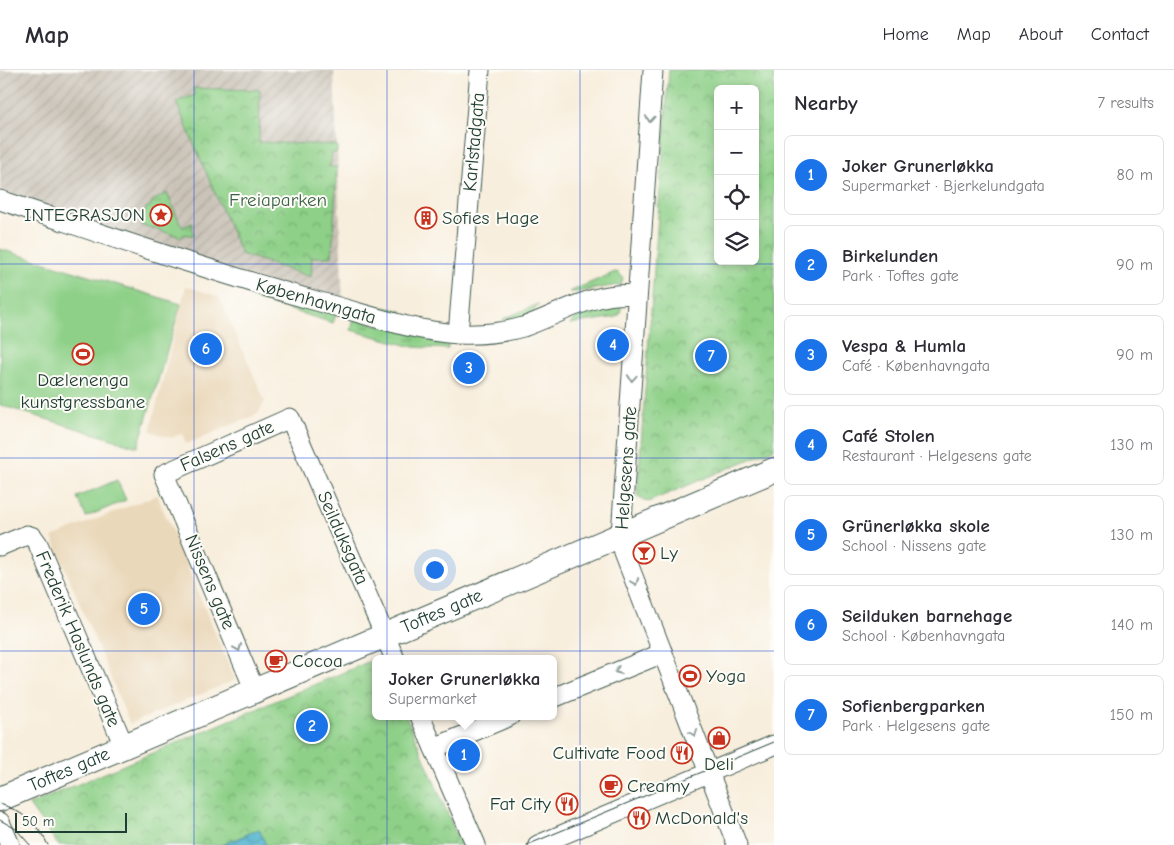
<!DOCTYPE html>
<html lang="en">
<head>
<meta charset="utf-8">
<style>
  :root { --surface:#fff; --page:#f7f7f7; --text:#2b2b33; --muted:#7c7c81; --line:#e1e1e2; --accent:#1a73e8 }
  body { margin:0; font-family:"Comic Neue",sans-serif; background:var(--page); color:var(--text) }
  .controls { position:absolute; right:15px; top:15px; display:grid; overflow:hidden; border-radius:8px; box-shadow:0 2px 8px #0003 }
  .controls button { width:45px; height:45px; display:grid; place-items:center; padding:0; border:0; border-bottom:1px solid var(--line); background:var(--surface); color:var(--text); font:25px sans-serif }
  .scale { position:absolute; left:15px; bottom:12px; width:112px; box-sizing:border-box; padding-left:5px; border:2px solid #1f3d34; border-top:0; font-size:14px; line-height:18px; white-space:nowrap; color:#1f3d34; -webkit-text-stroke:4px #fdfcf7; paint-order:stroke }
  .you { position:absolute; left:434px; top:499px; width:18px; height:18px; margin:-12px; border:4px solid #fff; border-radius:50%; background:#1a73e8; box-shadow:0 0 0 8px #1a73e833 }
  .badge { display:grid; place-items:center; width:32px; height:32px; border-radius:50%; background:var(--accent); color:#fff; font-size:16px; font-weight:700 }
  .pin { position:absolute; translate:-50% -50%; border:2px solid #fff; box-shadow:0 1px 5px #0006 }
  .popup { position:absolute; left:372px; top:585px; width:185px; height:65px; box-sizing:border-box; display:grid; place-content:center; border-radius:8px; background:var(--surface); filter:drop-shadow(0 1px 4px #0005); font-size:16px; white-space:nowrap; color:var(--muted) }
  .popup b { font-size:19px; color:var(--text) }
  .popup::after { content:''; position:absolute; left:50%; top:100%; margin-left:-10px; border:10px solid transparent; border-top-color:var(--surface) }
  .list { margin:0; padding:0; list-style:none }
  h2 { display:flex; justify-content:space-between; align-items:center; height:65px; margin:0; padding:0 20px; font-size:21px }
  h2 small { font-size:16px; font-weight:400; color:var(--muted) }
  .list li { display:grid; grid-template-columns:32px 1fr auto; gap:15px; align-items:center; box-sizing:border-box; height:80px; margin:0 10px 10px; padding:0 10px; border:1px solid var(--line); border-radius:8px }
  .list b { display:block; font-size:19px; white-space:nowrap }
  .list p { margin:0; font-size:16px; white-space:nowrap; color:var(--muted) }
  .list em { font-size:16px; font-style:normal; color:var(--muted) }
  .icon { flex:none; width:28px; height:28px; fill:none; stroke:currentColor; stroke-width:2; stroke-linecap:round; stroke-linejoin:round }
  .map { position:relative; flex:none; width:774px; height:775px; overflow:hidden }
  header { display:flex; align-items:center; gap:30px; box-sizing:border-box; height:70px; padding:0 25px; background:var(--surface); border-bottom:1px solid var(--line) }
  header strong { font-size:24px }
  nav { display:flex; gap:28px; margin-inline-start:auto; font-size:18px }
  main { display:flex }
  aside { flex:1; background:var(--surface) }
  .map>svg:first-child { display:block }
  .built { fill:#ead8ba }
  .industrial { fill:url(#industrial-furrows) }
  .grass { fill:url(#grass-tufts); stroke:#56865e }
  .park { fill:url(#park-crowns); stroke:#56865e; fill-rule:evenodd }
  .garden { fill:#8ed088; stroke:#56865e }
  .water { fill:url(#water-waves); stroke:#387a82 }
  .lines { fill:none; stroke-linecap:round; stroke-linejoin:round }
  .minor-casing { stroke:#40584d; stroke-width:21 }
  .major-casing { stroke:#40584d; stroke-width:26 }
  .minor { stroke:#fff; stroke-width:19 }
  .major { stroke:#fff; stroke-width:24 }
  .tram { stroke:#1f3d34; stroke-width:1 }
  .oneway { stroke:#8f9e9a }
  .grid { fill:none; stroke:#1d4ed8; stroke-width:1; stroke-opacity:0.55 }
  .labels { text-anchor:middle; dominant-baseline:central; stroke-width:4; stroke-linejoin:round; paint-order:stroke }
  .street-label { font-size:19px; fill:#1f3d34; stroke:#fdfcf7 }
  .park-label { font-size:19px; fill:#3b6249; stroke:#fdfcf7 }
  .poi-label { font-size:19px; fill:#1f3d34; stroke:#fdfcf7; text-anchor:start }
</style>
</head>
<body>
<header>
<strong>Map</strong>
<nav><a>Home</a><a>Map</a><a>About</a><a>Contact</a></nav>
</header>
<main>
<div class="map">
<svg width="774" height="775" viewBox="0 0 774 775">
  <defs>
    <pattern id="industrial-furrows" width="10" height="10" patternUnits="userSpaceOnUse" patternTransform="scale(1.25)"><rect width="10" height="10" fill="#cac3b8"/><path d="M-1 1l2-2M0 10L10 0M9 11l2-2" fill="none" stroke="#ada89f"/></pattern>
    <pattern id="grass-tufts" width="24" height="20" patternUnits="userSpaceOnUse" patternTransform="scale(1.25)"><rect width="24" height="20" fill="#8ed088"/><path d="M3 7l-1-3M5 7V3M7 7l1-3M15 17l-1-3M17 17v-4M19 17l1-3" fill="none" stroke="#73aa70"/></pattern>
    <pattern id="park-crowns" width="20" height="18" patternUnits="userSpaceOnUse" patternTransform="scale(1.25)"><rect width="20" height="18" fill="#8ed088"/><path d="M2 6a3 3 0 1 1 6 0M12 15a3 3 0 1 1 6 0" fill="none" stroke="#73aa70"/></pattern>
    <pattern id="water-waves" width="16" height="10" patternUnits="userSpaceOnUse" patternTransform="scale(1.25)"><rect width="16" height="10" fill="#52b6d1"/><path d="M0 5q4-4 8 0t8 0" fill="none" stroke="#4395aa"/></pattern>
  </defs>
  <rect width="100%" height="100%" fill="#fdfcf7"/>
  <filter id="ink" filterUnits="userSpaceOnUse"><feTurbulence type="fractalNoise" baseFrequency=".02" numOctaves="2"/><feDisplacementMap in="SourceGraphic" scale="10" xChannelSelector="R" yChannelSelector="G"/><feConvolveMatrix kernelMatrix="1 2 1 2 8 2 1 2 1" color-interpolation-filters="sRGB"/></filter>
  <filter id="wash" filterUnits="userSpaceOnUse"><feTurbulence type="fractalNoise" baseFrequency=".0096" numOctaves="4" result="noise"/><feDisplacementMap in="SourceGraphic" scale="20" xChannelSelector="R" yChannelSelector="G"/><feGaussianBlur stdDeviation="1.12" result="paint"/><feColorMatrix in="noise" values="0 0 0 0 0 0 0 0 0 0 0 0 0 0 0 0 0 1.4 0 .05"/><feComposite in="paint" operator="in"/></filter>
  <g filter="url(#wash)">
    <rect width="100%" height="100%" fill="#f8eedd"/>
    <!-- built -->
    <g class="built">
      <polygon points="186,216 219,227 265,331 258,344 186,374 182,363 171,368 150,361"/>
      <polygon points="157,425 235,610 130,654 52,467"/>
    </g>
    <!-- industrial -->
    <polygon class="industrial" points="0,0 334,0 343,238 0,120"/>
    <!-- grass -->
    <g class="grass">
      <polygon points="167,123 182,157 192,153 193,166 185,164 181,167 141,155 146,138 150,136 152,131"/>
      <path d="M615,202L619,203L623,208L621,215C603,216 587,223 569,222Z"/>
      <polygon points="252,220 336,244 333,253 251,228"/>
      <polygon points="362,233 402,241 402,242 394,247 367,240"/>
      <path d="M621,233V243L617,247L570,254C583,236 599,236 621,233Z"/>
      <polygon points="539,234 531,245 505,254 503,249"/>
      <polygon points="354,249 448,271 448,279 413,277 351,260"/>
    </g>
    <!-- park -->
    <g class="park">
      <path d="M669,0H774V379L648,432L637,427ZM718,19H755V191H718Z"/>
      <polygon points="193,18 260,20 259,72 337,75 337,83 332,83 330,97 337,97 332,187 312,187 311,207 241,184 176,32 195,25"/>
      <polygon points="375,589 375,646 406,646 461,775 58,775 29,735"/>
    </g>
    <!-- garden -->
    <g class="garden">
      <polygon points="0,179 181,234 138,377 0,335"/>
      <polygon points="117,410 126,430 86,447 77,427"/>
    </g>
    <!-- water -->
    <polygon class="water" points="259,759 266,775 222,775"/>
  </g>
  <g filter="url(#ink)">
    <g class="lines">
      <!-- minor casing -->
      <g class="minor-casing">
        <g id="minor">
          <polyline points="653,0 621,465 624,483 737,775"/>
          <path d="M0,130C106,165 212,202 320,232C367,244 411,261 459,264C481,265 502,263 523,257C563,243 593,221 637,225"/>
          <polyline points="458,264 480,0"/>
          <polyline points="0,476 27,465 33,467 38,474 124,676"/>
          <polyline points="255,621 164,404 290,348 395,589"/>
          <polyline points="553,628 663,583"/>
          <polyline points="420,646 476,775"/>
          <polyline points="434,678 510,646"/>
          <polyline points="0,752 10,775"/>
          <polyline points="538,775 774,675"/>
        </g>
      </g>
      <!-- major casing -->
      <g class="major-casing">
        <g id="major">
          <path id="s1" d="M0,729L774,400"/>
        </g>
      </g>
      <!-- minor -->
      <use href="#minor" class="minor"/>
      <!-- major -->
      <use href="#major" class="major"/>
      <!-- tram -->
      <g class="tram">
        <path d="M0,734C21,740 39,755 48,775"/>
        <polyline points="0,750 16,759 30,775"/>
        <polyline points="527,775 774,672"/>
      </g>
    </g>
    <!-- one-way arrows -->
    <defs><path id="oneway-chevron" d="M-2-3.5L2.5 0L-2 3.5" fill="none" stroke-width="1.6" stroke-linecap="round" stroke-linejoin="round" transform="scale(1.25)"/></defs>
    <g class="oneway">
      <use href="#oneway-chevron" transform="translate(650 49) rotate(94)"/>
      <use href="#oneway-chevron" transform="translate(632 308) rotate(94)"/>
      <use href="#oneway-chevron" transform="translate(635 512) rotate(69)"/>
      <use href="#oneway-chevron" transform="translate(238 578) rotate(67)"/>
      <use href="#oneway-chevron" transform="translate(618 601) rotate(157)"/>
      <use href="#oneway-chevron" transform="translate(694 663) rotate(69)"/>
    </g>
  </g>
  <!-- grid -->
  <path class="grid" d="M194,0V775M387,0V775M580,0V775M0,194H774M0,388H774M0,581H774"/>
  <!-- icons -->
  <defs>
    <g id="sight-ring" transform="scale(1.125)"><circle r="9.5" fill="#fdfcf7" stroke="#c8321e" stroke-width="1.5"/><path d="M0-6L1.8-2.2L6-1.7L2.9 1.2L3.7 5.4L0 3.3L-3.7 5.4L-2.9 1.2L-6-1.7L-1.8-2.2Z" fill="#c8321e"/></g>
    <g id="building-ring" transform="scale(1.125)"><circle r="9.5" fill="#fdfcf7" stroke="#c8321e" stroke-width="1.5"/><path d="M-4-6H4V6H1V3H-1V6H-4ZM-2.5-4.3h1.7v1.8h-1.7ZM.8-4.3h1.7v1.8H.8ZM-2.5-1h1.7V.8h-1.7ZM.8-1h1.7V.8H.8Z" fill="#c8321e"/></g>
    <g id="stadium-ring" transform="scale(1.125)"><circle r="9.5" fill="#fdfcf7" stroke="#c8321e" stroke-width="1.5"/><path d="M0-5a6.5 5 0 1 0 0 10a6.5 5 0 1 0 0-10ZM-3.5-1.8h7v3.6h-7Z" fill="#c8321e"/></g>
    <g id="bar-ring" transform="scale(1.125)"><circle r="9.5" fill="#fdfcf7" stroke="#c8321e" stroke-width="1.5"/><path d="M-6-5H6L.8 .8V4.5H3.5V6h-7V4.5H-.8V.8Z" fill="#c8321e"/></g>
    <g id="cafe-ring" transform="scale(1.125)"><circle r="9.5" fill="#fdfcf7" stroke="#c8321e" stroke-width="1.5"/><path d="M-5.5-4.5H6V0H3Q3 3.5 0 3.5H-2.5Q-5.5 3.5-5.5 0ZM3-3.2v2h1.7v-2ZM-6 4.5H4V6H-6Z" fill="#c8321e"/></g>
    <g id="shop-ring" transform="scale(1.125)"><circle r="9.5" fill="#fdfcf7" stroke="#c8321e" stroke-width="1.5"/><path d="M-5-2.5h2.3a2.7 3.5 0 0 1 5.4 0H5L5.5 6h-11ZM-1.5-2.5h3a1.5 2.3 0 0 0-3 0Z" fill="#c8321e"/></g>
    <g id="restaurant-ring" transform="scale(1.125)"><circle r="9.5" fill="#fdfcf7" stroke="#c8321e" stroke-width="1.5"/><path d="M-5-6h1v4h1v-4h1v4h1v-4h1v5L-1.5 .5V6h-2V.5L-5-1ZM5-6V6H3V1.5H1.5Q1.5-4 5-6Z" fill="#c8321e"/></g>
  </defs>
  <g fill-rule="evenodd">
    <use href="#sight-ring" x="161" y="145"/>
    <use href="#building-ring" x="426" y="148"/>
    <use href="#stadium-ring" x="83" y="284"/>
    <use href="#bar-ring" x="644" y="483"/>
    <use href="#cafe-ring" x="276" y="591"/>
    <use href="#stadium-ring" x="690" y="606"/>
    <use href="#shop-ring" x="719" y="668"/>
    <use href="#restaurant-ring" x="682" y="683"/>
    <use href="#cafe-ring" x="611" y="716"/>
    <use href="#restaurant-ring" x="567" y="734"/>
    <use href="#restaurant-ring" x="639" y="748"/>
  </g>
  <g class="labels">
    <!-- street labels -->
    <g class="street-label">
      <text transform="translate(474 72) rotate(-85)">Karlstadgata</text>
      <text transform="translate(316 231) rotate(16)">Københavngata</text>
      <text transform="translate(227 376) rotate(-24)">Falsens gate</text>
      <text transform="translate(626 398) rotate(-86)">Helgesens gate</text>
      <text transform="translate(343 468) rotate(66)">Seilduksgata</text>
      <text transform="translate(210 512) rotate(67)">Nissens gate</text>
      <text stroke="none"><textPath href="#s1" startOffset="480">Toftes gate</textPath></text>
      <text transform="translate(78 569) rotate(67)">Frederik Haslunds gate</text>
      <text stroke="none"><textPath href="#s1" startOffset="75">Toftes gate</textPath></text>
    </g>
    <!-- park labels -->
    <g class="park-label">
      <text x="278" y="130">Freiaparken</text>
    </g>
    <!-- poi labels -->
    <g class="poi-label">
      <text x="145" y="145" text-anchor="end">INTEGRASJON</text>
      <text x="442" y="148">Sofies Hage</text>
      <text x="83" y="310" text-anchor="middle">Dælenenga<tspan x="83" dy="22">kunstgressbane</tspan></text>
      <text x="660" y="483">Ly</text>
      <text x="292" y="591">Cocoa</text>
      <text x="706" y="606">Yoga</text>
      <text x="666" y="683" text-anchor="end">Cultivate Food</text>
      <text x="719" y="694" text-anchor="middle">Deli</text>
      <text x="627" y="716">Creamy</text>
      <text x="551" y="734" text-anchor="end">Fat City</text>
      <text x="655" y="748">McDonald's</text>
    </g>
  </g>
</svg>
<div class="controls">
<button>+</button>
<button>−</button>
<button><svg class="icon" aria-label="locate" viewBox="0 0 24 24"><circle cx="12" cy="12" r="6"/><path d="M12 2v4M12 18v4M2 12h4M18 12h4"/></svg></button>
<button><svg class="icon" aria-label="layers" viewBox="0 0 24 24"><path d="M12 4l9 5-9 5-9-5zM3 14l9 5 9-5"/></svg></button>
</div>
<div class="scale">50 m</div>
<div class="you"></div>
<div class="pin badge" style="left:464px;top:685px">1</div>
<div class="popup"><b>Joker Grunerløkka</b>Supermarket</div>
<div class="pin badge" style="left:312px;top:656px">2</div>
<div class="pin badge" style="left:469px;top:298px">3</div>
<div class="pin badge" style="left:613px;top:275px">4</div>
<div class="pin badge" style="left:144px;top:539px">5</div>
<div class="pin badge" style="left:206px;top:279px">6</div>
<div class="pin badge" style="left:711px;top:286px">7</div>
</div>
<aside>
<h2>Nearby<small>7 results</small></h2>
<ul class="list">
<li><span class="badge">1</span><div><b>Joker Grunerløkka</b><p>Supermarket · Bjerkelundgata</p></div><em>80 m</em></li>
<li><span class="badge">2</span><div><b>Birkelunden</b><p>Park · Toftes gate</p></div><em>90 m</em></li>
<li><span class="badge">3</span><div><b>Vespa &amp; Humla</b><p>Café · Københavngata</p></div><em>90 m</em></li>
<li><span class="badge">4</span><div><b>Café Stolen</b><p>Restaurant · Helgesens gate</p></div><em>130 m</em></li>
<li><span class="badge">5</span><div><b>Grünerløkka skole</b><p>School · Nissens gate</p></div><em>130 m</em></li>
<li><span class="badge">6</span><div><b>Seilduken barnehage</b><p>School · Københavngata</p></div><em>140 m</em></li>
<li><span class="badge">7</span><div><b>Sofienbergparken</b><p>Park · Helgesens gate</p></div><em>150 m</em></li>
</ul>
</aside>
</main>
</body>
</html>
